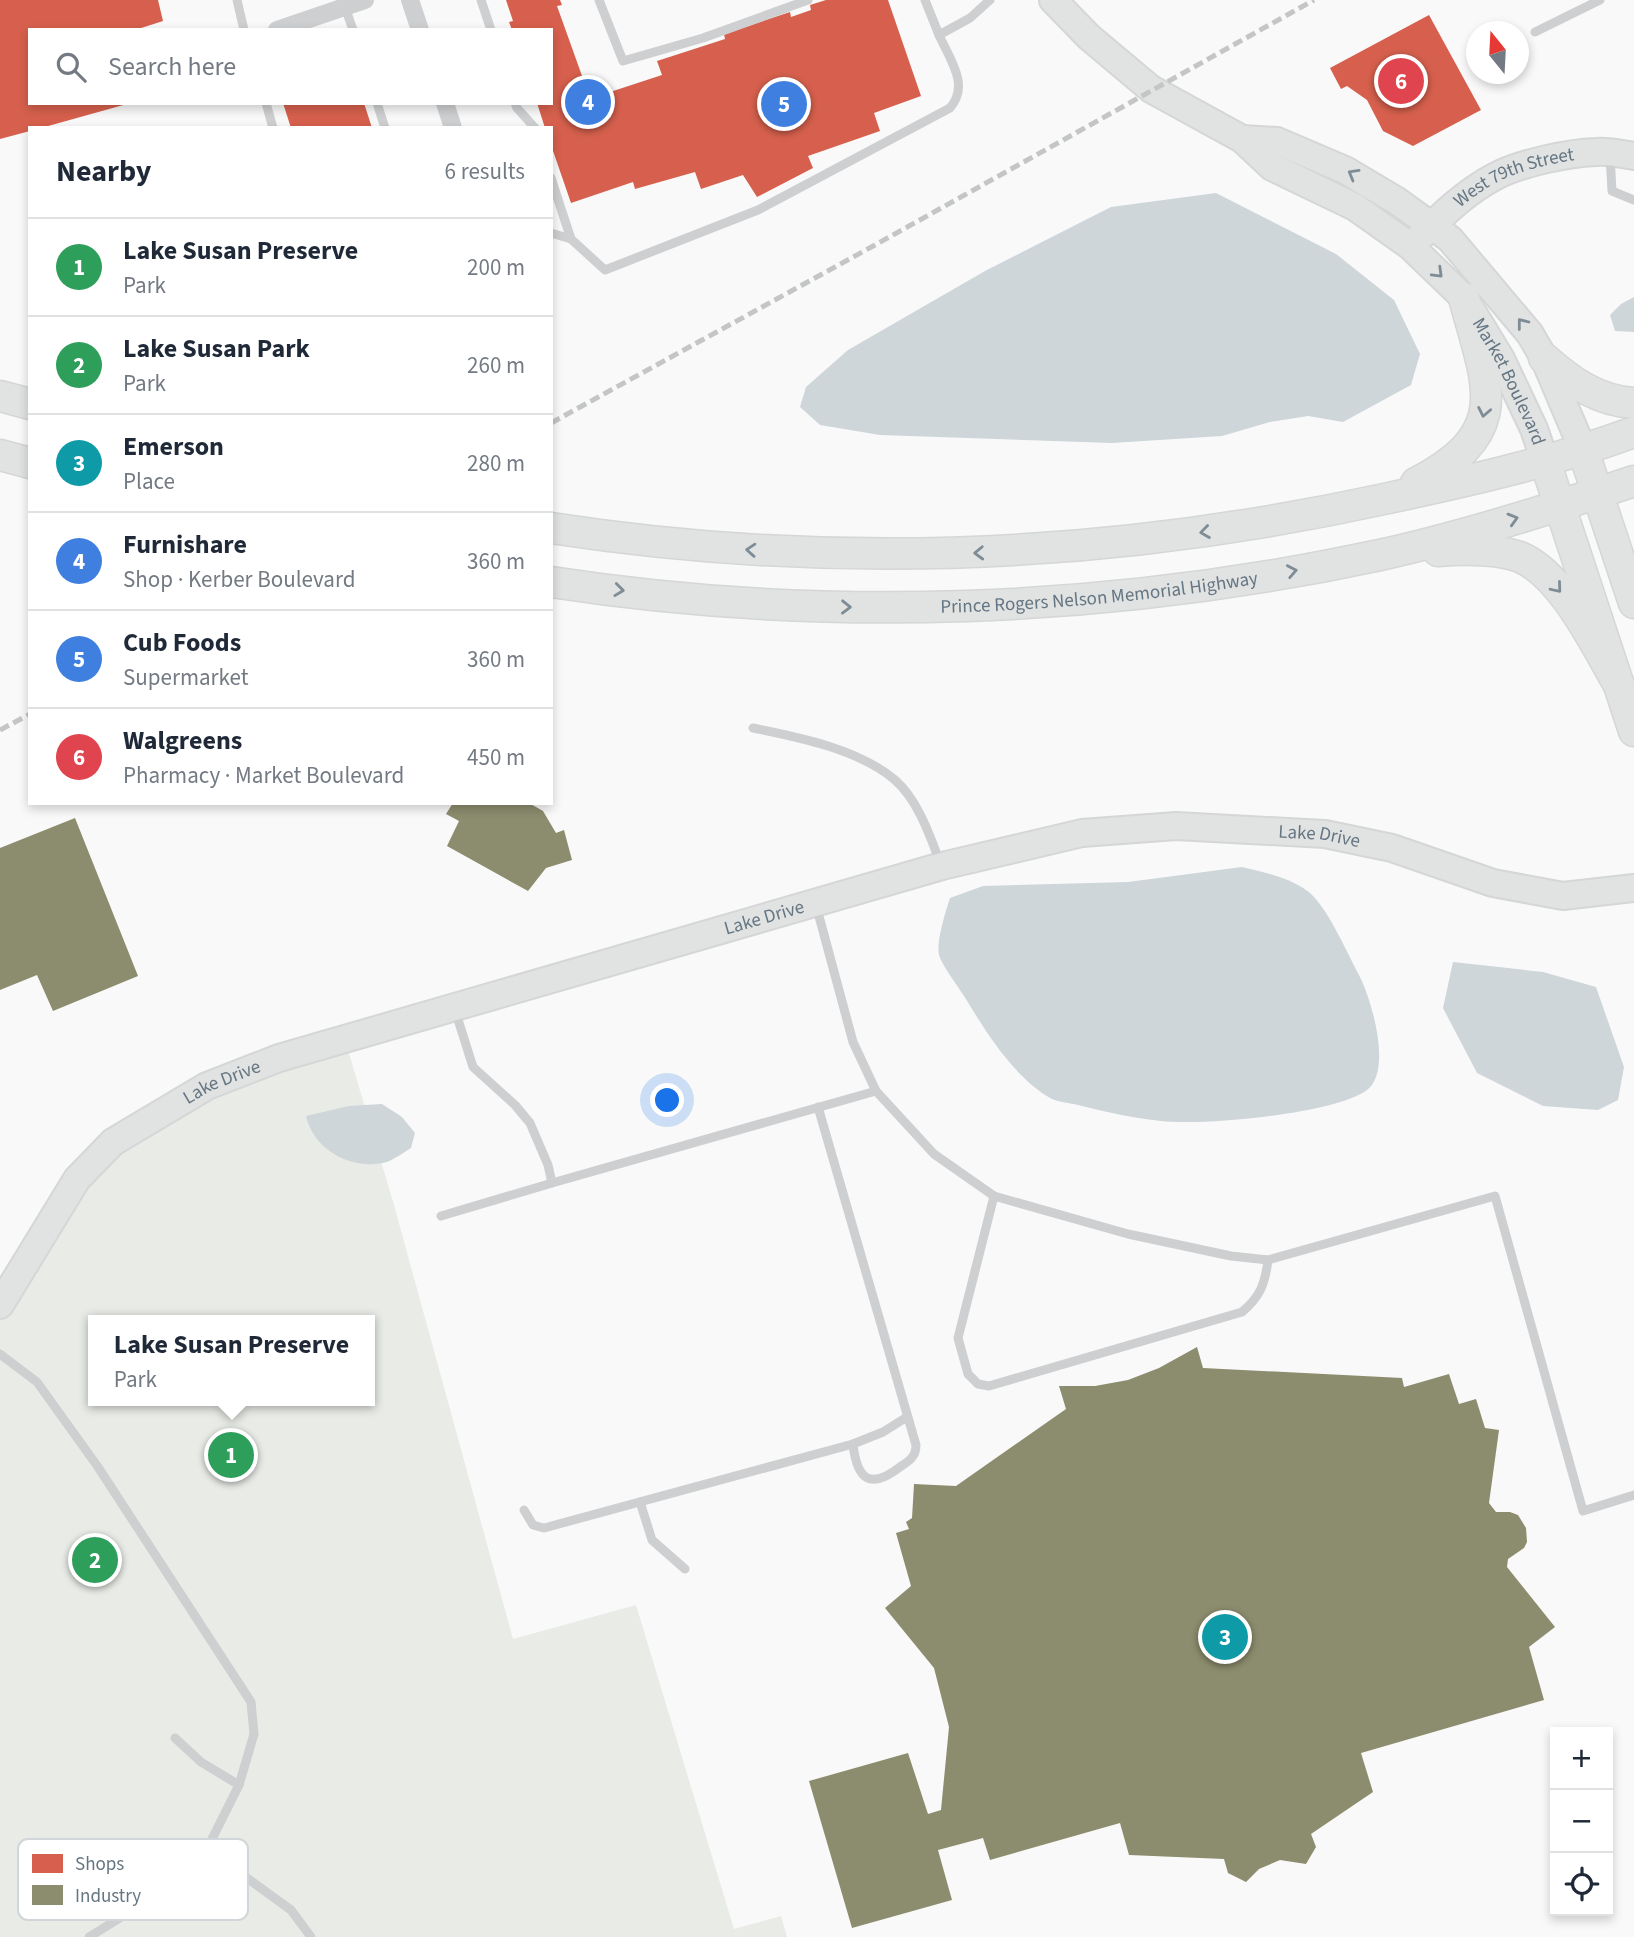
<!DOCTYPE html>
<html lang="en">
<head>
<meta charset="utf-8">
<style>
  :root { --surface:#fff; --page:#f2f2f3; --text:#1f2937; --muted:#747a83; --line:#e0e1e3; --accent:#56606c }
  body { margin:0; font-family:"Source Sans 3",sans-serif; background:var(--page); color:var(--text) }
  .controls { position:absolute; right:21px; bottom:21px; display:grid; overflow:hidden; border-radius:0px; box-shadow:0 4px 10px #0003 }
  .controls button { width:63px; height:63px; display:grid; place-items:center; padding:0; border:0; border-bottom:2px solid var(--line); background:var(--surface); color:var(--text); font:35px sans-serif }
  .compass { position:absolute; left:1466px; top:21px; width:63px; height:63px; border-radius:50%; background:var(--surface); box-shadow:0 4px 10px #0003; rotate:342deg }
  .you { position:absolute; left:668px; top:1101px; width:24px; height:24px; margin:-18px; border:5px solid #fff; border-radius:50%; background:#1a73e8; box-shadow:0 0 0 10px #1a73e833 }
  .badge { display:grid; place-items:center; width:46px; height:46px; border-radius:50%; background:var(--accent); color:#fff; font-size:23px; font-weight:700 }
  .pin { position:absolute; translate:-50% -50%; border:4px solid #fff; box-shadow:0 2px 7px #0006 }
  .popup { position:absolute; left:88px; top:1315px; width:287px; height:91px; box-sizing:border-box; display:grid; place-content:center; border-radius:0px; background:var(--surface); filter:drop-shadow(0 2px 5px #0005); font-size:23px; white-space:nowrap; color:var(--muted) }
  .popup b { font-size:26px; color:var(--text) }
  .popup::after { content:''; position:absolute; left:50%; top:100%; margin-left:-14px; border:14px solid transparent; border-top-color:var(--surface) }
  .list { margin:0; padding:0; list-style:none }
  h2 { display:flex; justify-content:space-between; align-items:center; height:91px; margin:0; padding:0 28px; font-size:30px }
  h2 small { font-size:23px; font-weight:400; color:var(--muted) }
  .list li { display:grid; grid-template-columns:46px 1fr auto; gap:21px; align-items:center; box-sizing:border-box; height:98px; padding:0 28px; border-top:2px solid var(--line) }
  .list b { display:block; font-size:26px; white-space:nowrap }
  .list p { margin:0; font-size:23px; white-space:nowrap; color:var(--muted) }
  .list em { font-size:23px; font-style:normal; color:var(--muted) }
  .icon { flex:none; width:38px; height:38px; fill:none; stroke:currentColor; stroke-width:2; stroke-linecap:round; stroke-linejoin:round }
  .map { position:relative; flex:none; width:1634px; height:1937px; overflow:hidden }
  .search { position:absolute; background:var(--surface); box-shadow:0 4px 10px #0003; left:28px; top:28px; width:525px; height:77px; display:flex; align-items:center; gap:18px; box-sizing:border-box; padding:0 24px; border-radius:0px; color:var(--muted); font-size:26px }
  .panel { position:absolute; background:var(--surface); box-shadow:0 4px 10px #0003; left:28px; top:126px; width:525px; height:679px; border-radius:0px }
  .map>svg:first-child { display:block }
  .green { fill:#e8ebe6; fill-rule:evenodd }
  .water { fill:#ced6d9 }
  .shops { fill:#d6604d }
  .industry { fill:#8c8c6e }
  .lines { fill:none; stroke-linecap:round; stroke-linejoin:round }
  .secondary-casing { stroke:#d5d6d7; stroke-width:30 }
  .primary-casing { stroke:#d5d6d7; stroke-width:33 }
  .lane { stroke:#cecfd0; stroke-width:9 }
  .street { stroke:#cecfd0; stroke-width:18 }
  .secondary { stroke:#e1e2e2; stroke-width:26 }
  .primary { stroke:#e1e2e2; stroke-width:30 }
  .rail { stroke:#c3c5c6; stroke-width:5; stroke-dasharray:10 5; stroke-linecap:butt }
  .oneway { stroke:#7e8c96 }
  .labels { text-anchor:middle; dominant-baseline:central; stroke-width:7; stroke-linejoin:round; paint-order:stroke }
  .street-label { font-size:19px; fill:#657683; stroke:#fff }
  .key { fill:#fff; stroke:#d1d6da; stroke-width:2 }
  .key-label { font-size:19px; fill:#657683 }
</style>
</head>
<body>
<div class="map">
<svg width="1634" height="1937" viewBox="0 0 1634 1937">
  <rect width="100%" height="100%" fill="#f9f9f9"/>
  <!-- green -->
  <path class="green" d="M345,1040L394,1205L513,1639L636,1605L734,1929L781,1916L787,1937H0V1305L77,1179L207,1086ZM93,1320H369V1401H93Z"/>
  <!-- water -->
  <g class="water">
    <polygon points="1216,193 1336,254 1394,300 1420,354 1411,385 1343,422 1308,416 1270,422 1222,436 1112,443 880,435 820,425 800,407 806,387 848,350 985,271 1042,242 1111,207"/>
    <polygon points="1634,297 1634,332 1615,331 1610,315 1621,304"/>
    <path d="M1242,867C1263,872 1288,877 1306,890C1326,903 1347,953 1359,975C1371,998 1393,1070 1367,1090C1335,1114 1202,1126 1161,1121C1133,1118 1105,1112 1078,1105C1070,1103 1059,1102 1052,1099C1017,1080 989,1037 969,1004C963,993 942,966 939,955C936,942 946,910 950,898L983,886L1128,882Z"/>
    <polygon points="1453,962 1543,972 1596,987 1624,1067 1618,1100 1598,1110 1543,1106 1477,1073 1443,1008"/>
    <path d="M382,1104L402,1117L415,1133L411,1148C404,1152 395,1159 387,1162C353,1171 314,1151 306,1116L349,1106Z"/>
  </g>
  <!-- shops -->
  <g class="shops">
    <polygon points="0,0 158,0 163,21 135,30 30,30 30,103 127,104 41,128 30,128 30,131 0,139"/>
    <polygon points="506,0 560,0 562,5 557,6 586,87 604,94 662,75 657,61 725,39 724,34 790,12 791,17 811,10 810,5 826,0 888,0 921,96 874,113 880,131 808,156 813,168 757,197 743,175 701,189 695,172 635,189 633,182 571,203 551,145 551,128 545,128 537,103 551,103 551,30 512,30 509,22 513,21"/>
    <polygon points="1429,15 1481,110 1413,146 1383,131 1367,100 1347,86 1341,89 1330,68"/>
    <polygon points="283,103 364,103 372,128 291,128"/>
  </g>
  <!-- industry -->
  <g class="industry">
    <polygon points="453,803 529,803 543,811 556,833 564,830 572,860 546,868 528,891 447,846 459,821 446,814"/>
    <polygon points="75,818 138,976 53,1011 37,975 0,990 0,848"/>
    <polygon points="1197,1347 1203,1368 1402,1378 1404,1387 1449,1374 1459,1404 1476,1399 1485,1428 1499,1430 1489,1503 1496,1512 1510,1512 1518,1515 1526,1528 1527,1542 1524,1548 1508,1559 1507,1567 1555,1627 1529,1647 1544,1700 1361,1753 1373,1792 1311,1834 1316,1847 1306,1864 1280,1860 1259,1869 1246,1882 1228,1873 1224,1859 1129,1855 1120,1823 990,1860 983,1838 938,1850 952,1900 852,1928 809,1781 908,1753 928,1814 941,1810 949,1727 934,1668 885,1608 911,1586 896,1533 909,1529 906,1522 912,1518 914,1484 956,1486 1066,1409 1059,1386 1095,1386 1128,1380 1159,1368"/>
  </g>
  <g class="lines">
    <!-- secondary casing -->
    <g class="secondary-casing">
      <g id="secondary">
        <path id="s1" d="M1053,0L1089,37L1151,89L1242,139L1272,167L1355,207L1410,246L1464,298L1501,359L1534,429L1545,461"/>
        <polyline points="1242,139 1277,141 1345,170 1397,201 1450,239 1530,334 1544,358 1583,450"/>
        <path id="s2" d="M1420,237C1443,214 1467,191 1496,176C1521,163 1568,153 1596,152C1608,151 1622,154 1634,156"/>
        <path id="s3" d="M0,1305L77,1179L113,1142L207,1086L279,1058L942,866L1082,833L1176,826L1325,834L1392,848L1493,883L1563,896L1634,888"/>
      </g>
    </g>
    <!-- primary casing -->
    <g class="primary-casing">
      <g id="primary">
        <path d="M1544,358C1571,382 1598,401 1634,403"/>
        <polyline points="0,396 30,404"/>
        <polyline points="1583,450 1634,603"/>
        <polyline points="0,455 30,463"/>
        <polyline points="1545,461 1634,731"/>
        <path d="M1416,483C1514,432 1488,387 1464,298"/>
        <path d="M551,528C831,571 1108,559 1384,499C1468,481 1553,462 1634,432"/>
        <path d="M1438,551C1464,549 1495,548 1520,557C1563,575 1596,646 1619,685"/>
        <path id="s4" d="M551,582C825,624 1109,613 1380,555C1466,536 1551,509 1634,481"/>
      </g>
    </g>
    <!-- lane -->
    <g class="lane">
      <polyline points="237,0 244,30"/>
      <polyline points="481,0 491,30"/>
      <polyline points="599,0 623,61 703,38 808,0"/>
      <polyline points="925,0 939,35 970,18 990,0"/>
      <polyline points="345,7 353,30"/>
      <polyline points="1535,32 1600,0"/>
      <polyline points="266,103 273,128"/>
      <polyline points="377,103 385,128"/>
      <polyline points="515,103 517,108 535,128"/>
      <polyline points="1610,155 1612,191 1634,200"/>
      <polyline points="551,178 571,239 551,233"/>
      <path d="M571,239L605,270L758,210L950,108C970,85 950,60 939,35"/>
      <path d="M753,728C798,737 859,749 895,780C918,800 930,836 941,865"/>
      <polyline points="816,905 853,1042 876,1091 934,1154 994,1196 1128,1234 1231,1256 1268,1260 1495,1196 1583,1511 1634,1495"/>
      <polyline points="455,1010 473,1067 515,1105 530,1123 548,1165 552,1183 876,1091"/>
      <path d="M818,1107L916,1445C916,1457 909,1461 900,1467C870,1490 857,1480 853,1444"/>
      <path d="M994,1196L958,1338L968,1374L978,1384L989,1386L1242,1312C1260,1297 1265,1284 1268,1260"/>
      <polyline points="441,1216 552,1183"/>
      <polyline points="0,1354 37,1382 98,1467 251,1702 254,1734 239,1785 207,1849 144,1903 89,1937"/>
      <polyline points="640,1502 652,1540 685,1569"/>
      <polyline points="524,1510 533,1525 544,1528 853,1444 883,1432 907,1417"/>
      <polyline points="175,1738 201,1762 239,1785"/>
      <polyline points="207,1849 291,1910 311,1937"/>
    </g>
    <!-- street -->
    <g class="street">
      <polyline points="410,0 420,30"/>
      <polyline points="277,30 365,0"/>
      <polyline points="445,103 453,128"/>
    </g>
    <!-- secondary -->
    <use href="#secondary" class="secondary"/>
    <!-- primary -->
    <use href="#primary" class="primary"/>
    <!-- rail -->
    <g class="rail">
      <polyline points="551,423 875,245 1314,0"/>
      <polyline points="0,730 30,714"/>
    </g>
  </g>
  <!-- one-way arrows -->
  <defs><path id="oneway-chevron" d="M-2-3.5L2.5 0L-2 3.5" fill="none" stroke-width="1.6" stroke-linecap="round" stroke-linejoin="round" transform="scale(1.75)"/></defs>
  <g class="oneway">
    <use href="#oneway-chevron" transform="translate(1353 174) rotate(-150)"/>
    <use href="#oneway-chevron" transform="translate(1438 273) rotate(44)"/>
    <use href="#oneway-chevron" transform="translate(1522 323) rotate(-128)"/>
    <use href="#oneway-chevron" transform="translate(1484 412) rotate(101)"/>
    <use href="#oneway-chevron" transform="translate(1513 519) rotate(-16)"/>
    <use href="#oneway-chevron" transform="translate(1205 532) rotate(172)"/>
    <use href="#oneway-chevron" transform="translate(751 550) rotate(-176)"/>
    <use href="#oneway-chevron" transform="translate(979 553) rotate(178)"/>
    <use href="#oneway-chevron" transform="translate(1292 571) rotate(-11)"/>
    <use href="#oneway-chevron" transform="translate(1557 588) rotate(50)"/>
    <use href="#oneway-chevron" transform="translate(619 590) rotate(7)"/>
    <use href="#oneway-chevron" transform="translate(846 607) rotate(1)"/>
  </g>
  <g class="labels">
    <!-- street labels -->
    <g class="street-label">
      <text stroke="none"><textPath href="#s2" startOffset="114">West 79th Street</textPath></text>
      <text stroke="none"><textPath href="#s1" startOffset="607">Market Boulevard</textPath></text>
      <text stroke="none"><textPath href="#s4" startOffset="550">Prince Rogers Nelson Memorial Highway</textPath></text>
      <text stroke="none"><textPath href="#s3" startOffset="1458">Lake Drive</textPath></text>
      <text stroke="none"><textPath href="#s3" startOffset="891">Lake Drive</textPath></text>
      <text stroke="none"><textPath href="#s3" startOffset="324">Lake Drive</textPath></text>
    </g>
  </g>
  <!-- legend -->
  <rect x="18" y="1839" width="230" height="81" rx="10" class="key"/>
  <rect x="32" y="1854" width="31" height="19" fill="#d6604d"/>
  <rect x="32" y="1885" width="31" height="20" fill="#8c8c6e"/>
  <g class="key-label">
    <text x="75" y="1870">Shops</text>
    <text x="75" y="1902">Industry</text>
  </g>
</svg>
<div class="controls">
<button>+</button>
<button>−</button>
<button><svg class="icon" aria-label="locate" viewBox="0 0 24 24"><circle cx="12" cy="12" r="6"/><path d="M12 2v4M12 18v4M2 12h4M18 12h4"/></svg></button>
</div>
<svg class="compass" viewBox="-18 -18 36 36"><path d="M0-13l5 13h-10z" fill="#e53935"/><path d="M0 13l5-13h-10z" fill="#747a83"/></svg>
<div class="you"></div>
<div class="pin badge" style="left:231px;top:1455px;background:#2e9e5b">1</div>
<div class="popup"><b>Lake Susan Preserve</b>Park</div>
<div class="pin badge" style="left:95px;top:1560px;background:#2e9e5b">2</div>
<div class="pin badge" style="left:1225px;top:1637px;background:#0f9aa8">3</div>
<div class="pin badge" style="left:588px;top:102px;background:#3f7fe0">4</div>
<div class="pin badge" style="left:784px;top:104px;background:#3f7fe0">5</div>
<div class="pin badge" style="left:1401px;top:81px;background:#e0444e">6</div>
<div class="search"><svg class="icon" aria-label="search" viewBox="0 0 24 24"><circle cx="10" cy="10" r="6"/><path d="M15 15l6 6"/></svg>Search here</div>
<section class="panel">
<h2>Nearby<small>6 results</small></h2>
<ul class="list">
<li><span class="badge" style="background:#2e9e5b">1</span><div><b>Lake Susan Preserve</b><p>Park</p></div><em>200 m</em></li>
<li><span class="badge" style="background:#2e9e5b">2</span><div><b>Lake Susan Park</b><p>Park</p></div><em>260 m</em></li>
<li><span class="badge" style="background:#0f9aa8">3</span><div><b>Emerson</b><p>Place</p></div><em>280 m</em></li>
<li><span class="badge" style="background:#3f7fe0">4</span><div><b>Furnishare</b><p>Shop · Kerber Boulevard</p></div><em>360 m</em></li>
<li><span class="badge" style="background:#3f7fe0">5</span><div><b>Cub Foods</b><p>Supermarket</p></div><em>360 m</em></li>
<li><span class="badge" style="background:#e0444e">6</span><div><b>Walgreens</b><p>Pharmacy · Market Boulevard</p></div><em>450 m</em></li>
</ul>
</section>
</div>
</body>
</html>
